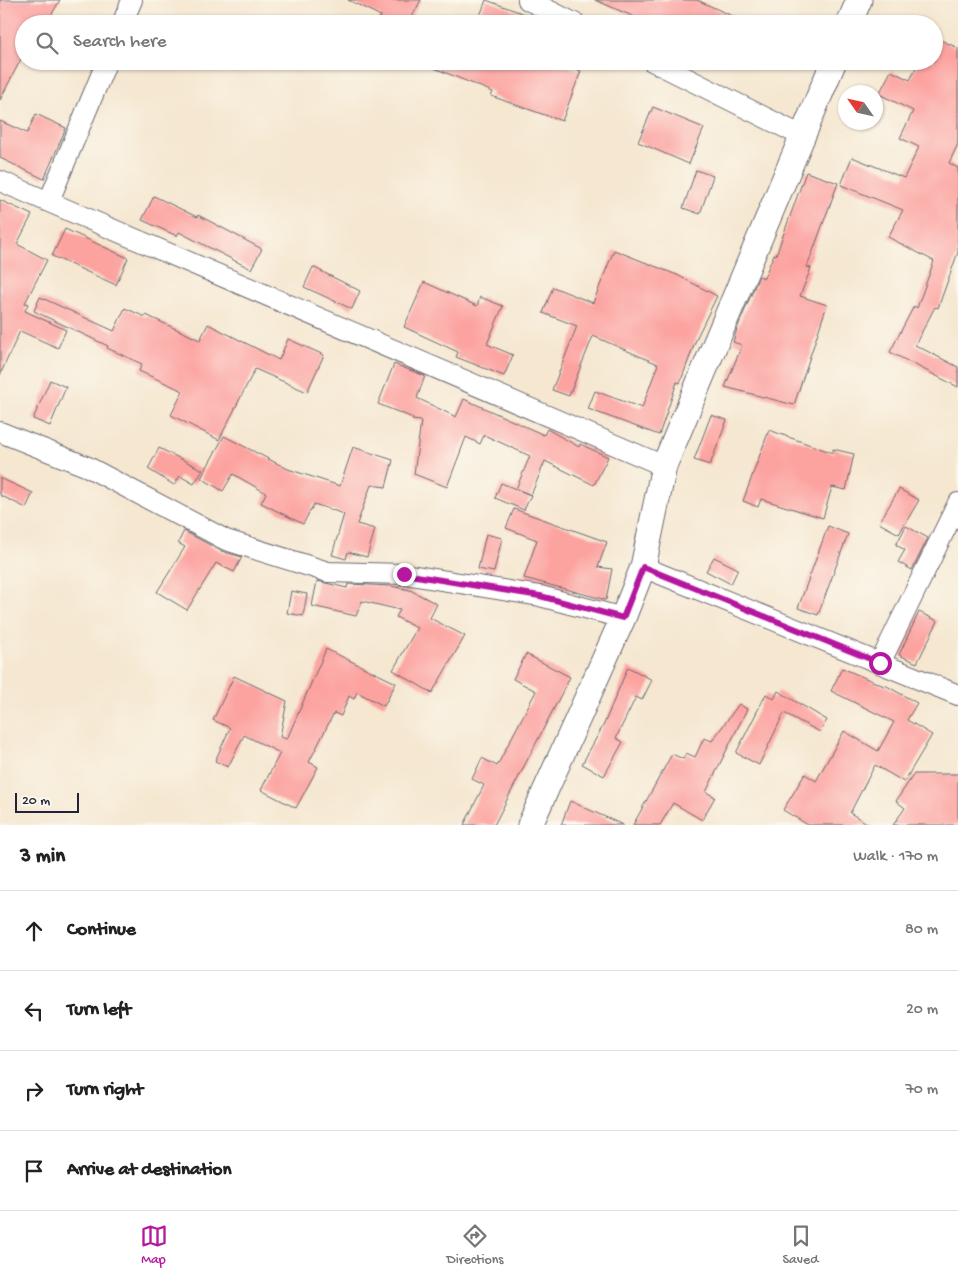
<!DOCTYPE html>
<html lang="en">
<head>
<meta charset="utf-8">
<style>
  :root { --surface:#fff; --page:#f6f6f6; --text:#222; --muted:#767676; --line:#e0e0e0; --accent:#b5179e }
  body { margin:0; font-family:"Gochi Hand",sans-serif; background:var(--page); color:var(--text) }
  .compass { position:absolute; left:838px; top:85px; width:45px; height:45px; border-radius:50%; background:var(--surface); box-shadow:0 1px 4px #0004; rotate:304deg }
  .scale { position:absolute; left:15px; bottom:12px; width:64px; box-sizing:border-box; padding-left:5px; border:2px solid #22223b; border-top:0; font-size:14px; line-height:18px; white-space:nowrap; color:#22223b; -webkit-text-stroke:4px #fbf7ec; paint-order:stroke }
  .stop { position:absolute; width:15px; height:15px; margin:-11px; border:4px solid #b5179e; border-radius:50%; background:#fff }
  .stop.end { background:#b5179e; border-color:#fff; box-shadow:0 1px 5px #0008 }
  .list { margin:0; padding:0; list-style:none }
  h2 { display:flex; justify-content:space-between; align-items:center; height:65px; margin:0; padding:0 20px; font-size:21px }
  h2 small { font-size:16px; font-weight:400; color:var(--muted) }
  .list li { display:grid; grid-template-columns:32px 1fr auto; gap:15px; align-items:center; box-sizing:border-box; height:80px; padding:0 20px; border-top:1px solid var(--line) }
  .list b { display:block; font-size:19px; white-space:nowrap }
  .list em { font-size:16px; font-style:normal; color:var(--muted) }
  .icon { flex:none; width:28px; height:28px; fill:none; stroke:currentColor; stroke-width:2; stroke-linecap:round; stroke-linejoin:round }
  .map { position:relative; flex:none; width:958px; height:825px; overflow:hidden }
  .search { position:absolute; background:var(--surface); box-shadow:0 1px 4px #0004; left:15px; right:15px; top:15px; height:55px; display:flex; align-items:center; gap:12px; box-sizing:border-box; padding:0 18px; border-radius:28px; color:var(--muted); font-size:19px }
  .sheet { height:385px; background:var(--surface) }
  nav { display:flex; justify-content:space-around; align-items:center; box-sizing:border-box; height:70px; border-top:1px solid var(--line); background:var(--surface); font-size:14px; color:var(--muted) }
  nav a { display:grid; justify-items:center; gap:2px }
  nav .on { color:var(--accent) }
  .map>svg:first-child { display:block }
  .building { fill:#fca3a0 }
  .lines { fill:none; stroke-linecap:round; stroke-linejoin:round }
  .minor-casing { stroke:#6c676f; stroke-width:22 }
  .tertiary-casing { stroke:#6c676f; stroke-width:27 }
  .minor { stroke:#fff; stroke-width:20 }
  .tertiary { stroke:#fff; stroke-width:25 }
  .route { stroke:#b5179e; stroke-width:6 }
</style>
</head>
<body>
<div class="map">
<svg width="958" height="825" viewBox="0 0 958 825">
  <rect width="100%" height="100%" fill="#fbf7ec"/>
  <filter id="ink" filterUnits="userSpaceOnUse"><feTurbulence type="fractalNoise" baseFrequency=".02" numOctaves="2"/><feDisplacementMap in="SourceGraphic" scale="10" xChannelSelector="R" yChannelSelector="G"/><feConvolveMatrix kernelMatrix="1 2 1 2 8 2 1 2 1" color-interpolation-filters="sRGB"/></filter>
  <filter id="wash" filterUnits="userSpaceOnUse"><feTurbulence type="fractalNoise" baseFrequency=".0096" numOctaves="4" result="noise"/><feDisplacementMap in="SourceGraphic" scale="20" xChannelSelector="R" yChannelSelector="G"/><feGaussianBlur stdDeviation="1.12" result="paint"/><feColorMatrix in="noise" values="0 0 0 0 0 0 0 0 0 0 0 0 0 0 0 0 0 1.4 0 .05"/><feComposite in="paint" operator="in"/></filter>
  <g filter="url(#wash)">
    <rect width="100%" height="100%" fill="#f5e7d0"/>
    <g id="blocks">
      <!-- building -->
      <g class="building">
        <polygon points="0,0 60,0 46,24 24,24 24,53 0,100"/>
        <polygon points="348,0 421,0 408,24 376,24 381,16"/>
        <polygon points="486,0 541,20 547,24 477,24"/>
        <polygon points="595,0 697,0 750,24 651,24"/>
        <polygon points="934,37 958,48 958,144 949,163 958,168 958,252 938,308 935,307 915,345 958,367 958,387 890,352 914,306 917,308 934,261 888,237 903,210 841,185 852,157 904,178 919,147 900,138 913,111 879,94 891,71 910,80 919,61 934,61"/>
        <polygon points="417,61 555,61 581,71 562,121 491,96 493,92"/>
        <polygon points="653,107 704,128 689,164 638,142"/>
        <polygon points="36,114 66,128 44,179 0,158 0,121 27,133"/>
        <polygon points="696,170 713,176 700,214 683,208"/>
        <polygon points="806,172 838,183 807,267 811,268 800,296 827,305 794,405 725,387 742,345 733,342 737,329 759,276 764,278 774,254 776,255"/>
        <polygon points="154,196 197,217 198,215 262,249 251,269 179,232 177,236 142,220"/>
        <polygon points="0,200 32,215 17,244 47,260 25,303 28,304 25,311 66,330 58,348 20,331 0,375"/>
        <polygon points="65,229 128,258 116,285 52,256"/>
        <polygon points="614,250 677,275 717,296 697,337 680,383 677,382 659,435 588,409 595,391 642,408 658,364 593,336 569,396 552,390 577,326 543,313 553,287 593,303"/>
        <polygon points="313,267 360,291 352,309 304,287"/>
        <polygon points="424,282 477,306 480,297 503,306 487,344 513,355 504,376 456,357 458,352 404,327"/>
        <polygon points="40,297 114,331 125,308 145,317 146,315 200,340 208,324 279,360 288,339 324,355 307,392 255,369 219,440 171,415 183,391 139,371 142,364 107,348 108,346 34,311"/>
        <polygon points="394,364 425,376 417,398 456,417 464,399 544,435 547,429 579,447 580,444 608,457 594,485 545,461 531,495 516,489 530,456 484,435 480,444 466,437 447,487 414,474 421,421 412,420 413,418 378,404"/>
        <polygon points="50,380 66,387 50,426 33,419"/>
        <polygon points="711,415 727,420 710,465 694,460"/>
        <polygon points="769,430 833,453 833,449 854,454 846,490 832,487 823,518 761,499 758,507 743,501"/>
        <polygon points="224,436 288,469 340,486 353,447 393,460 386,487 371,485 357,524 375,529 367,557 348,552 346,559 332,555 344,514 314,504 303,524 261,503 266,493 233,474 223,491 201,478"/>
        <polygon points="159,448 203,470 194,484 180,476 174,485 148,469"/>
        <polygon points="0,478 33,493 26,508 0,495"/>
        <polygon points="501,483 531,495 524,510 495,498"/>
        <polygon points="899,489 919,500 899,534 879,523"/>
        <polygon points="514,509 607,542 598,567 612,569 606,600 524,578 537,540 506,528"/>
        <polygon points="828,526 848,534 818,615 798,608"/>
        <polygon points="906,526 928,538 912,570 898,562 905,550 896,545"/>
        <polygon points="184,531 221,551 242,557 234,572 216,563 187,610 157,592 185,547 178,543"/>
        <polygon points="486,534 502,538 494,572 478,569"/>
        <polygon points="714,557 738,569 731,584 706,571"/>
        <polygon points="317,581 347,588 348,584 391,586 410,590 437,604 430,618 465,636 432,693 393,670 417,628 396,617 400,610 362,601 356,616 312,606"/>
        <polygon points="291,591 307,594 303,616 287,613"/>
        <polygon points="919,612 938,621 917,663 899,655"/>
        <polygon points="326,649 396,683 384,706 357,692 354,699 349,696 341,716 334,713 309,762 318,767 296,808 261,790 280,753 244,735 228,767 215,761 230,728 213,720 234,676 287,701 280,737 287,739"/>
        <polygon points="526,654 570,677 494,825 464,825 484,785 472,779 482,758 497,766 536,691 513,679"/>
        <polygon points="628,667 652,680 642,700 636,697 616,738 623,742 604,776 582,764 604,724"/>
        <polygon points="842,668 884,686 885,685 917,703 907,720 932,735 904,782 875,765 850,813 870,825 808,825 783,810 805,774 816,781 844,731 878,751 894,722 831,691"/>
        <polygon points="778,691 827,720 820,732 784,713 759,765 736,753 766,694 774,699"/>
        <polygon points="739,704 747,709 706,792 715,797 702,820 673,803 660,825 633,825 672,754 683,759 686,753 695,757 704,738 712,741"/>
        <polygon points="914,774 958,774 958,825 893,825 905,808 896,801"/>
        <polygon points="570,801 623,825 561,825"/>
      </g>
    </g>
  </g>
  <g filter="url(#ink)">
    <use href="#blocks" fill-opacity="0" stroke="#6c676f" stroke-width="1"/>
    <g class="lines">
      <!-- minor casing -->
      <g class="minor-casing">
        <g id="minor">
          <polyline points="528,0 576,24"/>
          <polyline points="122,24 132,0"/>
          <polyline points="652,61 804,137"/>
          <polyline points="0,181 664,466"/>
          <polyline points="49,201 107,61"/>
          <polyline points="0,432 88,467 226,540 328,572 404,574 540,596 623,618"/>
          <polyline points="643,567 958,695"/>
          <polyline points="880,663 958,503"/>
        </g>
      </g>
      <!-- tertiary casing -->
      <g class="tertiary-casing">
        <g id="tertiary">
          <polyline points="849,24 859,0"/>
          <polyline points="530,825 623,618 643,567 664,466 834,61"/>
        </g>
      </g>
      <!-- minor -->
      <use href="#minor" class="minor"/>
      <!-- tertiary -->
      <use href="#tertiary" class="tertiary"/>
    </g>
  </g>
  <g class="lines" filter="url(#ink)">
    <!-- route -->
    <polyline class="route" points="404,574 540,596 623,618 643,567 880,663"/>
  </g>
</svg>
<svg class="compass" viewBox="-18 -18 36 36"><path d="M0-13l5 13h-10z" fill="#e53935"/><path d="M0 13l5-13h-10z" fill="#767676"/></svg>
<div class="scale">20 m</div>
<div class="stop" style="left:880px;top:663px"></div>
<div class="stop end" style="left:404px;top:574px"></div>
<div class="search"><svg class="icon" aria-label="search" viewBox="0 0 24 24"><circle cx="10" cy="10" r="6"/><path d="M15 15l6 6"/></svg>Search here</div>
</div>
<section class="sheet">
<h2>3 min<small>Walk · 170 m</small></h2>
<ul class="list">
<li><svg class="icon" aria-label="ahead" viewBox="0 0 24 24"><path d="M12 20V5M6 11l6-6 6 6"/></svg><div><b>Continue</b></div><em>80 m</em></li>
<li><svg class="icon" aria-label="left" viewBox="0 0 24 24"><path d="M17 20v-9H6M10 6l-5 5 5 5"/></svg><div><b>Turn left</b></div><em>20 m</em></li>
<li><svg class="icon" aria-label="right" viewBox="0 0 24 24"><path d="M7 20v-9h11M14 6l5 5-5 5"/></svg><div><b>Turn right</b></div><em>70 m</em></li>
<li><svg class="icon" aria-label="arrive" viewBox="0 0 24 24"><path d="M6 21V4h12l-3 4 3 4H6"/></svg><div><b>Arrive at destination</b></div></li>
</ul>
</section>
<nav>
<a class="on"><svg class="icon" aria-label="map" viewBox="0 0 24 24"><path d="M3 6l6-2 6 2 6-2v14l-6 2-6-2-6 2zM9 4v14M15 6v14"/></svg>Map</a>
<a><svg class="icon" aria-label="directions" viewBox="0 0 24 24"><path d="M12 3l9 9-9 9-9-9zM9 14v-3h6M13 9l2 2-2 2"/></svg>Directions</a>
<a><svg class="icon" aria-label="saved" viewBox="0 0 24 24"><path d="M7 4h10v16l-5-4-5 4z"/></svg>Saved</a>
</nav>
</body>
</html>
